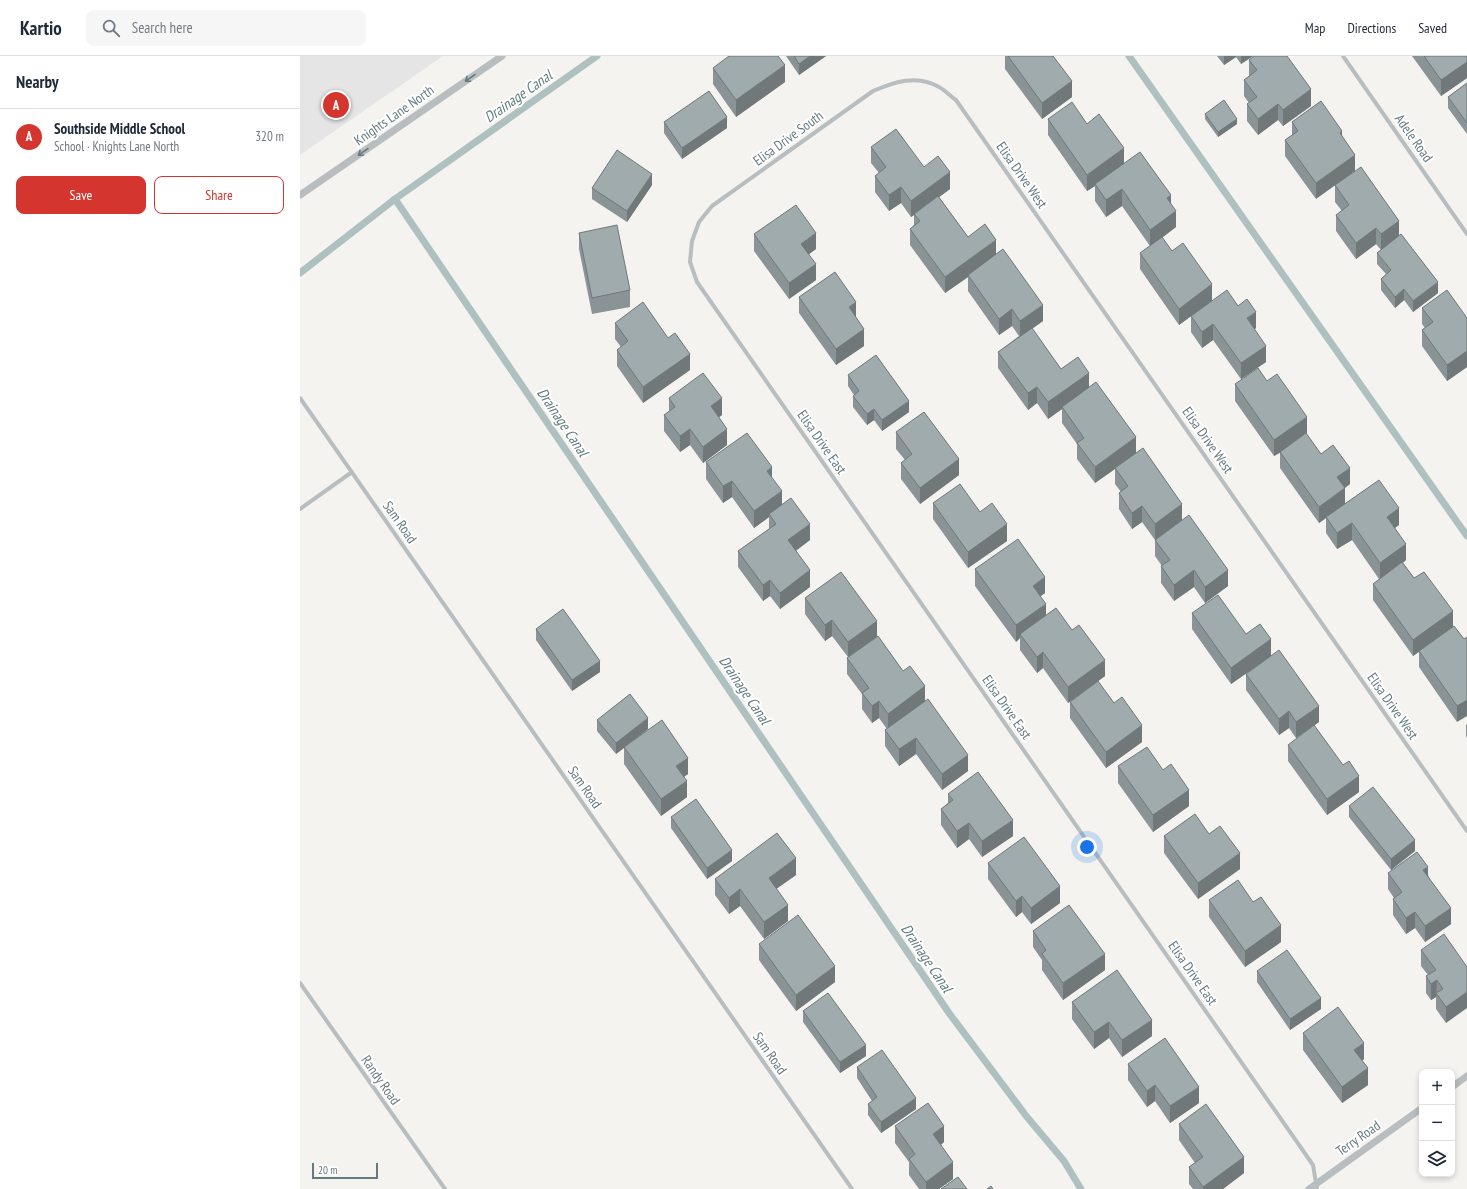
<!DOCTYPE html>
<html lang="en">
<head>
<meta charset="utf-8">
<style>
  :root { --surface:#fff; --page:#f6f6f7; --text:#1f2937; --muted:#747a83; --line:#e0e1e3; --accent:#d5352f }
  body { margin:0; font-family:"PT Sans Narrow",sans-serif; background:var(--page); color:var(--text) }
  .controls { position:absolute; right:12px; bottom:12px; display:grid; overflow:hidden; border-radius:8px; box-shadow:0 2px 6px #0003 }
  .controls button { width:36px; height:36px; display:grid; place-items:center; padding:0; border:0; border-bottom:1px solid var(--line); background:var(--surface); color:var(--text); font:20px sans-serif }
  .scale { position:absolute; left:12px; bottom:10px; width:66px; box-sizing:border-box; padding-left:4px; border:2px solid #65797f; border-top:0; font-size:11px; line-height:14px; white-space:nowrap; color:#65797f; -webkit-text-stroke:3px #fff; paint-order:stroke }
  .you { position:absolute; left:787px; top:791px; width:14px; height:14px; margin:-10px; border:3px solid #fff; border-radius:50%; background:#1a73e8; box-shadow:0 0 0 6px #1a73e833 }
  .badge { display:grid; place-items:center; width:26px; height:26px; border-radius:50%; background:var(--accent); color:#fff; font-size:13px; font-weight:700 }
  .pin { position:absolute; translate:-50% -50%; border:2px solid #fff; box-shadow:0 1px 4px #0006 }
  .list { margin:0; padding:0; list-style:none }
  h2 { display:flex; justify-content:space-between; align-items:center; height:52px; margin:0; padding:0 16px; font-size:17px }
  h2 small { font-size:13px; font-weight:400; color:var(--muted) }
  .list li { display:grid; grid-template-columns:26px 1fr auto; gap:12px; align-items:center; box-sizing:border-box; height:56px; padding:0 16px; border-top:1px solid var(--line) }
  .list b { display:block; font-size:15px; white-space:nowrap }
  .list p { margin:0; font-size:13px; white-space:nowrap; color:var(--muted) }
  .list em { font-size:13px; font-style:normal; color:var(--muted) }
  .actions { display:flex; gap:8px; padding:12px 16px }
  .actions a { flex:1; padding:9px 0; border:1px solid var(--accent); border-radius:8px; text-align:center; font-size:14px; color:var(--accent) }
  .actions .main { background:var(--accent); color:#fff }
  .icon { flex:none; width:22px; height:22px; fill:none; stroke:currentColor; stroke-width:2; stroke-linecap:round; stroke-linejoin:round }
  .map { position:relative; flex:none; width:1167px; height:1133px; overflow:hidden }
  header { display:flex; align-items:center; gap:24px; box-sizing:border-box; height:56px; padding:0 20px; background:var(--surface); border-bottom:1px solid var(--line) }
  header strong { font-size:19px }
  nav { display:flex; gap:22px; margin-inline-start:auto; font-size:14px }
  .search { width:280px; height:36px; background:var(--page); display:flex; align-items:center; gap:10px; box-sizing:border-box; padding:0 14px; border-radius:8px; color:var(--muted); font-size:15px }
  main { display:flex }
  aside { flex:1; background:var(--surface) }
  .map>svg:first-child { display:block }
  .built { fill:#e4e5e4 }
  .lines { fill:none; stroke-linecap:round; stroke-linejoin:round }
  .stream { stroke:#afc0c0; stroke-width:7 }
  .minor { stroke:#b8bec0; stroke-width:4 }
  .tertiary { stroke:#b8bec0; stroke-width:7 }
  .wall { fill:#8a9395 }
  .shaded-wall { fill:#707879 }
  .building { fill:#a0abad; stroke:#707879 }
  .oneway { stroke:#65797f }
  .labels { text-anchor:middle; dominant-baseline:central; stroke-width:4; stroke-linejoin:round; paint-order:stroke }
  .street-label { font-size:14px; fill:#65797f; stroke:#fff }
  .water-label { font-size:15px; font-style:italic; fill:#617b7c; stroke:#fff }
</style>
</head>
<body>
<header>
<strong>Kartio</strong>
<div class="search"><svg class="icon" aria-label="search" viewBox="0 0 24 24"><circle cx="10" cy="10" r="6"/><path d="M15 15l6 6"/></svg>Search here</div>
<nav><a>Map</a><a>Directions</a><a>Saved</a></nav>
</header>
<main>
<aside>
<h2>Nearby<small></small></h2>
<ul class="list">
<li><span class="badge">A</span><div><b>Southside Middle School</b><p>School · Knights Lane North</p></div><em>320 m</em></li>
</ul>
<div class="actions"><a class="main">Save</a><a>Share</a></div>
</aside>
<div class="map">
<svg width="1167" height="1133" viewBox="0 0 1167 1133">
  <rect width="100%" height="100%" fill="#f4f3f0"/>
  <!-- built -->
  <polygon class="built" points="0,0 143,0 0,99"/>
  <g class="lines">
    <!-- stream -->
    <g class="stream">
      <polyline points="829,0 1167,480"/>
      <polyline points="95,143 649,957 727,1061 764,1105 781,1133"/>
      <polyline points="0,217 95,143 297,0"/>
    </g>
    <!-- minor -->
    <g class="minor">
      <polyline points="1043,0 1167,178"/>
      <polyline points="0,342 552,1133"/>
      <polyline points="0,453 52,416"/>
      <polyline points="0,927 145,1133"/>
      <path d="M1017,1133L1013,1109L397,226L390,206L392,185L399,166L412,150L573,35C594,26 617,18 639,31C645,34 650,40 656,44L1167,775"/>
    </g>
    <!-- tertiary -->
    <g class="tertiary">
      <polyline points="0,139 202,0"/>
      <polyline points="1152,1031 1167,1020"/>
      <polyline points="1009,1133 1122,1052"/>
    </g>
  </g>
  <!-- wall -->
  <g class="wall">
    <polygon points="486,0 526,0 499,19"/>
    <polygon points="705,0 753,0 772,41 742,63 705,13"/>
    <polygon points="917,0 953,0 941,8 936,1 924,9"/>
    <polygon points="1112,0 1167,0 1167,22 1141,40"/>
    <polygon points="949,4 1011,50 983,70 978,64 958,79 947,65 947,48 949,47 944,40 944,24 949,20"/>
    <polygon points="413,12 485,26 436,61 413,28"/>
    <polygon points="1167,27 1167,78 1148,52 1148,41"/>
    <polygon points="1021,45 1016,143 985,100 985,84 992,79 992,66"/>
    <polygon points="905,58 937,68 918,81 905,63"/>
    <polygon points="748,63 787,68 824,107 871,147 876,171 862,182 872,195 912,244 938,250 956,272 954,273 966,306 941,323 913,284 902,292 891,276 891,260 879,269 840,213 840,197 850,190 822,150 806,161 795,145 795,130 787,135 748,79"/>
    <polygon points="364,66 427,72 382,103 364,77"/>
    <polygon points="571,91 624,111 650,133 639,141 668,181 696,198 743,265 732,273 761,313 789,331 836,397 928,530 905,547 894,531 874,545 861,527 861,510 862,510 855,500 855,484 842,466 832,473 819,453 819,437 821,436 815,428 815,413 795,427 777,403 777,388 762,367 762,353 748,363 737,347 728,354 698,312 698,296 719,280 712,270 699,279 668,235 668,221 645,237 610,189 610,173 614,169 614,159 611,161 601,147 589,155 575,136 575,120 579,117 571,107"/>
    <polygon points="352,129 327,166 292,143 292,132"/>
    <polygon points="1035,129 1099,179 1138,237 1113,256 1104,244 1095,252 1081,234 1081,223 1086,218 1077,208 1077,197 1081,194 1076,188 1056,203 1036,175 1036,159 1042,155 1035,146"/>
    <polygon points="279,177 330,234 330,251 292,258 279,193"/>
    <polygon points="454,178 516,193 509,198 516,224 489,243 454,195"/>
    <polygon points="499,241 556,261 564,290 536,309 499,257"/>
    <polygon points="1122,252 1167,262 1167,311 1147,325 1122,290 1122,274 1125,272 1122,268"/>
    <polygon points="315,267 368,282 390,314 343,347 317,310 317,294 321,291 315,283"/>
    <polygon points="548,319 609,356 582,375 574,364 567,369 553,351 553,340 554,339 548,330"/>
    <polygon points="967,325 1007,377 1006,378 1021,398 1050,428 1045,432 1045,448 1099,469 1095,472 1106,504 1103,507 1114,522 1153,571 1164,583 1157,666 1119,611 1119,596 1113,600 1073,544 1073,528 1079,523 1052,484 1037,493 1026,477 1026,462 1019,467 980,412 980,397 974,400 935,345 935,328"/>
    <polygon points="369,342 422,359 419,361 427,389 403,407 390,389 380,396 364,375 364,359 369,355"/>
    <polygon points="596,376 659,419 620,448 601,423 601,407 605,404 596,393"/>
    <polygon points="406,406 472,421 482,449 510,484 496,495 510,531 480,553 470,540 463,545 438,511 438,495 469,473 469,461 454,472 432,441 423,447 406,423"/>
    <polygon points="633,447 680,456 707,485 668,512 633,463"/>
    <polygon points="675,513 745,537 740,540 746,560 805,620 768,647 743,612 737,617 720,594 720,582 716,586 675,530"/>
    <polygon points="505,542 577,581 625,646 668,715 642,734 616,698 599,710 585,690 585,674 587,673 579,662 572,667 562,653 562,638 547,618 547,602 548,601 532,580 525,585 505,558"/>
    <polygon points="892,557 971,600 931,628 892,573"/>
    <polygon points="236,573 300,616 272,635 236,584"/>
    <polygon points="946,618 1019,666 996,682 989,672 979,679 946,634"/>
    <polygon points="770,646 842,686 806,712 770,662"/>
    <polygon points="297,664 348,673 333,685 388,718 384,721 387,741 361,760 324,708 324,692 316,698 297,675"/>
    <polygon points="1167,668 1167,682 1166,680 1166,669"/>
    <polygon points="988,689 1059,736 1027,759 988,705"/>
    <polygon points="818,710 863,714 889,750 853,776 818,727"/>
    <polygon points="648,738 713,780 682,801 669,783 657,792 641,769 641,753 648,747"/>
    <polygon points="1049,750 1115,795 1091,814 1049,761"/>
    <polygon points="371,761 432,805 407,823 371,772"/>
    <polygon points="909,778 940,813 898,843 864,797 864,780"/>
    <polygon points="688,807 760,847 731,868 722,856 716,861 688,823"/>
    <polygon points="1088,817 1128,819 1151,868 1125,886 1115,872 1106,878 1093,859 1093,843 1094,842 1088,833"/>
    <polygon points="496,819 476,833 488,865 464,883 440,850 429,858 415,839 415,823"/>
    <polygon points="909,844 981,886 945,911 909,861"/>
    <polygon points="733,875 805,914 763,944 742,914 742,904 733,891"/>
    <polygon points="459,888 535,926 496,955 459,904"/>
    <polygon points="1121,894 1167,911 1146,967 1136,953 1136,941 1131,944 1126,937 1126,920 1128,919 1121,910"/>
    <polygon points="957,915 1021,953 990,974 957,926"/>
    <polygon points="772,946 852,980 822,1001 809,982 794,993 772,963"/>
    <polygon points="503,955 566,1000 540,1017 503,966"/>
    <polygon points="1003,977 1064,1003 1062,1005 1068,1029 1042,1047 1003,994"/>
    <polygon points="828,1008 899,1047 870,1067 855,1045 847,1051 828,1024"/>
    <polygon points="557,1011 616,1053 581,1077 568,1059 568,1048 572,1045 557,1022"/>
    <polygon points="879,1068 944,1117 923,1133 893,1133 889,1128 889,1111 895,1107 879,1084"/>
    <polygon points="595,1070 644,1086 641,1089 653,1123 639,1133 619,1133 609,1119 609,1106 595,1087"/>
  </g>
  <!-- shaded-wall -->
  <g class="shaded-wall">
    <polygon points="510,0 526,0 499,19 499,8"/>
    <polygon points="924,0 936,0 936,1 924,9"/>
    <polygon points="941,0 953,0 941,8"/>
    <polygon points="1167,6 1167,22 1141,40 1141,24"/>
    <polygon points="485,9 485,26 436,61 436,44"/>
    <polygon points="772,25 772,41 742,63 742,47"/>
    <polygon points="1011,33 1011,50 983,70 983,54"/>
    <polygon points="978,48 978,64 958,79 958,63"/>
    <polygon points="427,61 427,72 382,103 382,92"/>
    <polygon points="937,63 937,68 918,81 918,76"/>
    <polygon points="1042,75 1042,91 1040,77"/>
    <polygon points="824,92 824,109 795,128 795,130 787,135 787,119"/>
    <polygon points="1055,99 1055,115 1016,143 1016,127"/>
    <polygon points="650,116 650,133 615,159 614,158 614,159 611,161 611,145"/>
    <polygon points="352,118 352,129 327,166 327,155"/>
    <polygon points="601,131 601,147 589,155 589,139"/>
    <polygon points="822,133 822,150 806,161 806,144"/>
    <polygon points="871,139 871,155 867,142"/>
    <polygon points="876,155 876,171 850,190 850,174"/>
    <polygon points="1099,165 1099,182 1081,195 1081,178"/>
    <polygon points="1076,172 1076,188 1056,203 1056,187"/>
    <polygon points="516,177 516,193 501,204 501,188"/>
    <polygon points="696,184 696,200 668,219 668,221 645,237 645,221"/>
    <polygon points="516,208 516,224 489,243 489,227"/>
    <polygon points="1138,226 1138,237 1113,256 1113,245"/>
    <polygon points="912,228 912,245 879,269 879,253"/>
    <polygon points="1104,233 1104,244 1095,252 1095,241"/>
    <polygon points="556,246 556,262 549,251"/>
    <polygon points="743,249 743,265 720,281 720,265"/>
    <polygon points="712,253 712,270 699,279 699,263"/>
    <polygon points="956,256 956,272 947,279 947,262"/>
    <polygon points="913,268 913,284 902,292 902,276"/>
    <polygon points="564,273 564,290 536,309 536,293"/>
    <polygon points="966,290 966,306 941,323 941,307"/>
    <polygon points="1167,295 1167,311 1147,325 1147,309"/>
    <polygon points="390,298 390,314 343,347 343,331"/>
    <polygon points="789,317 789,333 762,351 762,353 748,363 748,346"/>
    <polygon points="737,331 737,347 728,354 728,337"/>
    <polygon points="422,342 422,359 411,367 411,350"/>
    <polygon points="609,345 609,356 582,375 582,364"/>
    <polygon points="574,353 574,364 567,369 567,358"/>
    <polygon points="1007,361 1007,377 974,400 974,384"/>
    <polygon points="390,373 390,389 380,396 380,380"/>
    <polygon points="427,373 427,389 403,407 403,391"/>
    <polygon points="836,381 836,398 795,427 795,411"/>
    <polygon points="659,403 659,419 620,448 620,432"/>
    <polygon points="472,411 472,428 467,415"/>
    <polygon points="1050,412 1050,428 1037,437 1037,421"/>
    <polygon points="432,425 432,441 423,447 423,430"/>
    <polygon points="1045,432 1045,448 1019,467 1019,451"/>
    <polygon points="482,435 482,452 469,458 469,461 454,472 454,455"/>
    <polygon points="882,448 882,464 855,484 855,468"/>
    <polygon points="842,450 842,466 832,473 832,457"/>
    <polygon points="1099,452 1099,469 1087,477 1087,461"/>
    <polygon points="1052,467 1052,484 1037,493 1037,477"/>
    <polygon points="510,468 510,484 488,500 488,484"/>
    <polygon points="707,468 707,485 668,512 668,496"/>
    <polygon points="1106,488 1106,504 1080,523 1080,507"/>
    <polygon points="510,514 510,531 480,553 480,537"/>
    <polygon points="894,514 894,531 874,545 874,529"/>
    <polygon points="928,514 928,530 905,547 905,531"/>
    <polygon points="745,521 745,537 733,546 733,530"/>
    <polygon points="470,524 470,540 463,545 463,529"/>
    <polygon points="746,548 746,564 720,578 720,582 716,586 716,569"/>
    <polygon points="1153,555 1153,571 1113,600 1113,584"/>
    <polygon points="532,564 532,580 525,585 525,569"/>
    <polygon points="577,565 577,582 548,602 548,586"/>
    <polygon points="971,583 971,600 931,628 931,612"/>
    <polygon points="743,596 743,612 737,617 737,601"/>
    <polygon points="805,604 805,620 768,647 768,631"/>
    <polygon points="300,605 300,616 272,635 272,624"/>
    <polygon points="625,630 625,647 588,674 588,658"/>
    <polygon points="1167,644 1167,660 1157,666 1157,650"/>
    <polygon points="579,645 579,662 572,667 572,650"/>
    <polygon points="1019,650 1019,666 996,682 996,666"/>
    <polygon points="989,655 989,672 979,679 979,663"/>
    <polygon points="348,662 348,673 316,698 316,687"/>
    <polygon points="842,669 842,686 806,712 806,696"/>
    <polygon points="616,682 616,698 599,710 599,693"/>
    <polygon points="668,699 668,715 642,734 642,718"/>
    <polygon points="388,702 388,718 376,726 376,710"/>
    <polygon points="1059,720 1059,736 1027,759 1027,743"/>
    <polygon points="387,725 387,741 361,760 361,743"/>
    <polygon points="889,734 889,750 853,776 853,759"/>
    <polygon points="713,764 713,780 682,801 682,785"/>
    <polygon points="669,767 669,783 657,792 657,775"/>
    <polygon points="1115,784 1115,795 1091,814 1091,803"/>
    <polygon points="432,794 432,805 407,823 407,812"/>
    <polygon points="940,797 940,813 898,843 898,827"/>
    <polygon points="496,802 496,819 469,838 469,822"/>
    <polygon points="1128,811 1128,827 1123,814"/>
    <polygon points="760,830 760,847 731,868 731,852"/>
    <polygon points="440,833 440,850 429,858 429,842"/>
    <polygon points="722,840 722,856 716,861 716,845"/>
    <polygon points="488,849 488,865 464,883 464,866"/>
    <polygon points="1151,852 1151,868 1125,886 1125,870"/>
    <polygon points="1115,856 1115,872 1106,878 1106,862"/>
    <polygon points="981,869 981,886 945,911 945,895"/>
    <polygon points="805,898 805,914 763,944 763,927"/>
    <polygon points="535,910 535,926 496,955 496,939"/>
    <polygon points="1137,924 1136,941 1131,944 1131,928"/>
    <polygon points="1167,936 1167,952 1146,967 1146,951"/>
    <polygon points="1021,942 1021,953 990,974 990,963"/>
    <polygon points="852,964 852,980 822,1001 822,984"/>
    <polygon points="809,966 809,982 794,993 794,976"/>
    <polygon points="1064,987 1064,1003 1054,1010 1054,994"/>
    <polygon points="566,989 566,1000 540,1017 540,1006"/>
    <polygon points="1068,1012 1068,1029 1042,1047 1042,1031"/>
    <polygon points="855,1029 855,1045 847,1051 847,1035"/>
    <polygon points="899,1031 899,1047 870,1067 870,1050"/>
    <polygon points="616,1042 616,1053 581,1077 581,1066"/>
    <polygon points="644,1070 644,1086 633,1094 633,1078"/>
    <polygon points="944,1101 944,1117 923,1133 903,1133 903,1131"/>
    <polygon points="653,1106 653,1123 639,1133 626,1133 626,1126"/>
  </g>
  <!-- building -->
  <g class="building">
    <polygon points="429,0 478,0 485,9 436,44 413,12"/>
    <polygon points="494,0 510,0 499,8"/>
    <polygon points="708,0 753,0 772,25 742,47"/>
    <polygon points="954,0 987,0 1011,33 983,54 978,48 958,63 947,48 957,41 944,24 957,14 949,4"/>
    <polygon points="1124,0 1167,0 1167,6 1141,24"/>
    <polygon points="1167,27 1167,67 1148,41"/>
    <polygon points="409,35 427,61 382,92 364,66"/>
    <polygon points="924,44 937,63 918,76 905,58"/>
    <polygon points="1021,45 1042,75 1040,77 1055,99 1016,127 985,84 998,75 992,66"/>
    <polygon points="772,46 787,68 799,58 824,92 787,119 748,63"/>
    <polygon points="596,73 624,111 638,100 650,116 611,145 601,131 589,139 575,120 586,111 571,91"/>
    <polygon points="317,94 352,118 327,155 292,132"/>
    <polygon points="840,96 871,139 867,142 876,155 850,174 822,133 806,144 795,128"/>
    <polygon points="1061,111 1099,165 1081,178 1076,172 1056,187 1036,159 1049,149 1035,129"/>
    <polygon points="638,140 668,181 685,168 696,184 645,221 610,173 620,165 614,158"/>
    <polygon points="496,149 516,177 501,188 516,208 489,227 454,178"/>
    <polygon points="317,169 330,234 292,242 279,177"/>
    <polygon points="1101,178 1138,226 1113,245 1104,233 1095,241 1081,223 1091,214 1077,197"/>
    <polygon points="862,181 872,195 883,187 912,228 879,253 840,197"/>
    <polygon points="703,193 743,249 720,265 712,253 699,263 668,219"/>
    <polygon points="535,216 556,246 549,251 564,273 536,293 499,241"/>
    <polygon points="927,234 938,250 947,243 956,256 947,262 966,290 941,307 913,268 902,276 891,260"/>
    <polygon points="1147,234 1167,262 1167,295 1147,309 1122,274 1133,266 1122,252"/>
    <polygon points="343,246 368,282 375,277 390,298 343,331 317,294 328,285 315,267"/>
    <polygon points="732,272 761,313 778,301 789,317 748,346 737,331 728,337 698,296"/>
    <polygon points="576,299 609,345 582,364 574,353 567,358 553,340 559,335 548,319"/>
    <polygon points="958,312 967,325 977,318 1007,361 974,384 935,328"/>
    <polygon points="403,317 422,342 411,350 427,373 403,391 390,373 380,380 364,359 375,351 369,342"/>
    <polygon points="796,326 836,381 795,411 777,387 784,382 762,351"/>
    <polygon points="624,356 659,403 620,432 601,407 612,398 596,376"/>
    <polygon points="447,377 472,411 467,415 482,435 454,455 432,425 423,430 406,406"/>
    <polygon points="1006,377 1021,398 1033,389 1050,412 1037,421 1045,432 1019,451 980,396"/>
    <polygon points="843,392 882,448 855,468 842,450 832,457 819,437 828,430 815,412"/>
    <polygon points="1079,424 1099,452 1087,461 1106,488 1080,507 1052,467 1037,477 1026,461"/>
    <polygon points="660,428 680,456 692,447 707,468 668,496 633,447"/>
    <polygon points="491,442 510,468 488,484 510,514 480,537 470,524 463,529 438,495 476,468 469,458"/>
    <polygon points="889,459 928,514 905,531 894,514 874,529 861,510 870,504 855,484"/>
    <polygon points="718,483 745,521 733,530 746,548 716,569 675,513"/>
    <polygon points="1102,506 1114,522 1124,516 1153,555 1113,584 1073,528"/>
    <polygon points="541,516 577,565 548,586 532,564 525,569 505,542"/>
    <polygon points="918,539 946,578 960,568 971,583 931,612 892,557"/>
    <polygon points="756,552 772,574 779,569 805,604 768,631 743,596 737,601 720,578"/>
    <polygon points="263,553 300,605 272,624 236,573"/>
    <polygon points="1154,570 1164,583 1167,581 1167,644 1157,650 1119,595"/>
    <polygon points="578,580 603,615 610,610 625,630 588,658 579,645 572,650 562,637 569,632 547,602"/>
    <polygon points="979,594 1019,650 996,666 989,655 979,663 946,618"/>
    <polygon points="798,625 814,647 822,641 842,669 806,696 770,646"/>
    <polygon points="330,638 348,662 316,687 297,664"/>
    <polygon points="628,643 668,699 642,718 616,682 599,693 585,674"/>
    <polygon points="362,664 388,702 376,710 387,725 361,743 324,691"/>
    <polygon points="1014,669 1043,709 1049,705 1059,720 1027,743 988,689"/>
    <polygon points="847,691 863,714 871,708 889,734 853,759 818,710"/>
    <polygon points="678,716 713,764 682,785 669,767 657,775 641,753 653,744 648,738"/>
    <polygon points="1073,731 1115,784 1091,803 1049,750"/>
    <polygon points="396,743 432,794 407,812 371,761"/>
    <polygon points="895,758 909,778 920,770 940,797 898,827 864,780"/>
    <polygon points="477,777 496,802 469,822 488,849 464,866 440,833 429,842 415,823"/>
    <polygon points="724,781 760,830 731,852 722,840 716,845 688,807"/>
    <polygon points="1117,796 1128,811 1123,814 1151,852 1125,870 1115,856 1106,862 1093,843 1102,836 1088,817"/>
    <polygon points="938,824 953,846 961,841 981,869 945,895 909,844"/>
    <polygon points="769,849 805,898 763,927 742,898 746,894 733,875"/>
    <polygon points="498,859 535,910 496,939 459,888"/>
    <polygon points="1144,878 1167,911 1167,936 1146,951 1136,937 1143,933 1137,924 1131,928 1126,920 1136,914 1121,894"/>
    <polygon points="987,894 1021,942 990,963 957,915"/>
    <polygon points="817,914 852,964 822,984 809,966 794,976 772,946"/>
    <polygon points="528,937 566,989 540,1006 503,955"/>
    <polygon points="1038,951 1064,987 1054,994 1068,1012 1042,1031 1003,977"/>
    <polygon points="865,982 899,1031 870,1050 855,1029 847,1035 828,1008"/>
    <polygon points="582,994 616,1042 581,1066 568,1048 577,1041 557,1011"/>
    <polygon points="628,1047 644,1070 633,1078 653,1106 626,1126 609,1103 615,1098 595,1070"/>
    <polygon points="906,1048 944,1101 903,1131 889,1111 903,1101 879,1068"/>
    <polygon points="658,1121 667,1133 641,1133"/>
    <polygon points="691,1130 693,1133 687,1133"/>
  </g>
  <!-- one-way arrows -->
  <defs><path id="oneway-shaft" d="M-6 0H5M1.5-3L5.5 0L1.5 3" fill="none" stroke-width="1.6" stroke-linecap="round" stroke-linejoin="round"/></defs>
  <g class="oneway">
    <use href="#oneway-shaft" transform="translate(170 22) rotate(145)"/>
    <use href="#oneway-shaft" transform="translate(63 96) rotate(145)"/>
  </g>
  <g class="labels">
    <!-- street labels -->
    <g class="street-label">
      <text transform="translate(94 59) rotate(-35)">Knights Lane North</text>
      <text transform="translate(488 82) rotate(-36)">Elisa Drive South</text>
      <text transform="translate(1114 82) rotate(55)">Adele Road</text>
      <text transform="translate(722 119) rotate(55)">Elisa Drive West</text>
      <text transform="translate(908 384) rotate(55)">Elisa Drive West</text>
      <text transform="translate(522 386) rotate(55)">Elisa Drive East</text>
      <text transform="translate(100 466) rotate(55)">Sam Road</text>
      <text transform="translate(1093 650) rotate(55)">Elisa Drive West</text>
      <text transform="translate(707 651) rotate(55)">Elisa Drive East</text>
      <text transform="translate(285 731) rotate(55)">Sam Road</text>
      <text transform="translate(893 917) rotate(55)">Elisa Drive East</text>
      <text transform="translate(470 997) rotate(55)">Sam Road</text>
      <text transform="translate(81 1024) rotate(55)">Randy Road</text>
      <text transform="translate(1058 1082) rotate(-35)">Terry Road</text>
    </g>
    <!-- water labels -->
    <g class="water-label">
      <text transform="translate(218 40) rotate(-35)">Drainage Canal</text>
      <text transform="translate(263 366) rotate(56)">Drainage Canal</text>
      <text transform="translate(445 634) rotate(56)">Drainage Canal</text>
      <text transform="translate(627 902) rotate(56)">Drainage Canal</text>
    </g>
  </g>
</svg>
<div class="controls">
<button>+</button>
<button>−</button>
<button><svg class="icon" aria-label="layers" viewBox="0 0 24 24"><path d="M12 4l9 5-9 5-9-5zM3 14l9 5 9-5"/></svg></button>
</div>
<div class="scale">20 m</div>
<div class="you"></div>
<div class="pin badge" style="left:36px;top:49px">A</div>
</div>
</main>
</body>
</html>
